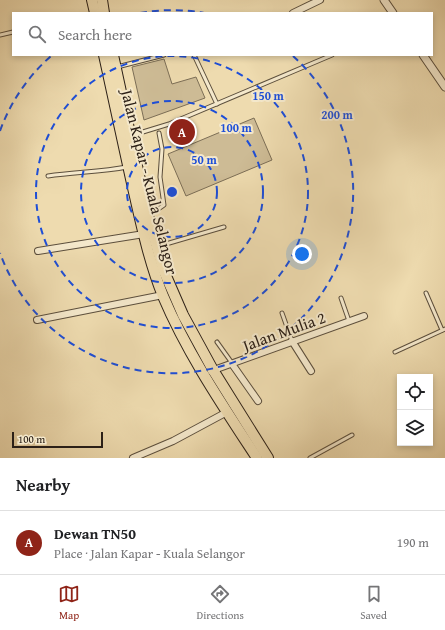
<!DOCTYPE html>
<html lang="en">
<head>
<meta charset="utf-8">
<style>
  :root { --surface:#fff; --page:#f2f2f2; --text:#202124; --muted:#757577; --line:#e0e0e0; --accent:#8f2418 }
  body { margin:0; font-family:"Gentium Book Plus",serif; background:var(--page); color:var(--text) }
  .controls { position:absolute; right:12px; bottom:12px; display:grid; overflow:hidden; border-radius:0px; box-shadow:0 2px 6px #0003 }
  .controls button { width:36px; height:36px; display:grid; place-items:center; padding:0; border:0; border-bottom:1px solid var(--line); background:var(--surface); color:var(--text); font:20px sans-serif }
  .scale { position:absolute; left:12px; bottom:10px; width:91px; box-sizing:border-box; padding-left:4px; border:2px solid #2c2017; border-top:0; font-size:11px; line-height:14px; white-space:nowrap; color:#2c2017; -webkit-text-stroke:3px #f4e8cb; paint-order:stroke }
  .you { position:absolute; left:302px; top:254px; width:14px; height:14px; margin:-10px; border:3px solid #fff; border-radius:50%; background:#1a73e8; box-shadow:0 0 0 6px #1a73e833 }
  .badge { display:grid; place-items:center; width:26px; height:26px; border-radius:50%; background:var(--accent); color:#fff; font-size:13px; font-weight:700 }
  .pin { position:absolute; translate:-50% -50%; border:2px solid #fff; box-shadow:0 1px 4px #0006 }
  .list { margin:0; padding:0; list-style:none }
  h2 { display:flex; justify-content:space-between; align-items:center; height:52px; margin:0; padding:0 16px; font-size:17px }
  h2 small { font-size:13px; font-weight:400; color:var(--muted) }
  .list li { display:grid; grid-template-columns:26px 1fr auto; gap:12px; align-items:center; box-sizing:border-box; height:64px; padding:0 16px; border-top:1px solid var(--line) }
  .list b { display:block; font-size:15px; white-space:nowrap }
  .list p { margin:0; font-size:13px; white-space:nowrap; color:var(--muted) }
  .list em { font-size:13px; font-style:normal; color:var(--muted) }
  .icon { flex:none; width:22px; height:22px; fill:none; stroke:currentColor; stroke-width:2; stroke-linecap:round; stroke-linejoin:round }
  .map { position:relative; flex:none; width:445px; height:458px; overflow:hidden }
  .search { position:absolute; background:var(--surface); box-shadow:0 2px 6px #0003; left:12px; right:12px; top:12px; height:44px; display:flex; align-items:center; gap:10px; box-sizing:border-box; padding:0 14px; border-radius:0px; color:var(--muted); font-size:15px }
  .sheet { height:116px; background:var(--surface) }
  nav { display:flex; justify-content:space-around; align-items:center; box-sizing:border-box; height:56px; border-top:1px solid var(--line); background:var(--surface); font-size:11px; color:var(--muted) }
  nav a { display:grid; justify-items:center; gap:2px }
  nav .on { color:var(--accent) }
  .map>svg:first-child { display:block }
  .green { fill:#cdbb95; stroke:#7c6e56 }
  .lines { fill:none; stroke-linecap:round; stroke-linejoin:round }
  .service-casing { stroke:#5c4f3d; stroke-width:5 }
  .minor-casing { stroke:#5c4f3d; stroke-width:8 }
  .tertiary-casing { stroke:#5c4f3d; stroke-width:9 }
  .trunk-casing { stroke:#2c2017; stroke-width:12 }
  .service { stroke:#f4e8cb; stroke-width:3 }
  .minor { stroke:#f4e8cb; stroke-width:6 }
  .tertiary { stroke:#f4e8cb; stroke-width:7 }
  .trunk { stroke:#eedbaf; stroke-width:10 }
  .ring { fill:none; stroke:#1d4ed8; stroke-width:2; stroke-dasharray:7 5 }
  .labels { text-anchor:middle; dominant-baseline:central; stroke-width:4; stroke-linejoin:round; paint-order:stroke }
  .street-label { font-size:16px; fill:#2c2017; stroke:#f4e8cb }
  .centre { fill:#1d4ed8; stroke:#f4e8cb; stroke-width:2 }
  .ring-label { font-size:12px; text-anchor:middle; font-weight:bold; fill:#1d4ed8; stroke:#f4e8cb; stroke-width:4; stroke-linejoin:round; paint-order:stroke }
</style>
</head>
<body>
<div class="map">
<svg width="445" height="458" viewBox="0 0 445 458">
  <rect width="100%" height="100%" fill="#eedbaf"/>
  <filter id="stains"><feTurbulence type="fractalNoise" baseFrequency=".005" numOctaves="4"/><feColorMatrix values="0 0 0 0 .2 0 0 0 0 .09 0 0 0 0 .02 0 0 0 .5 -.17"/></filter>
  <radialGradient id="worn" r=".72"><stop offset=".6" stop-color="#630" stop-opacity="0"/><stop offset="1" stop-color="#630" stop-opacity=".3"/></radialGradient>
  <!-- green -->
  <g class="green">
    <polygon points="164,59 172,84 196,77 205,98 144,120 132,67"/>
    <polygon points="254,118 272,160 186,196 168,154"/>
  </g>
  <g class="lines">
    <!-- service casing -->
    <g class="service-casing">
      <g id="service">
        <polyline points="0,35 13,32"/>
        <polyline points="194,55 217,104"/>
        <polyline points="117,67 164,55"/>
        <polyline points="133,135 169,124 332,55"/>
        <path d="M48,176C75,172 101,172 127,167"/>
        <polyline points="149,212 157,210 164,205 160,177 162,149 159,133"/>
        <polyline points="159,246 224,227"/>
        <polyline points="426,293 442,330"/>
        <polyline points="341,298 349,321"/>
        <polyline points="282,313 292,341"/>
        <polyline points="217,342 232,363"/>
        <polyline points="395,352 445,329"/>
        <polyline points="310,458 352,435"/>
      </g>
    </g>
    <!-- minor casing -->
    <g class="minor-casing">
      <g id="minor">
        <polyline points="293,13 320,0"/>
        <polyline points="38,251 144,234"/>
        <polyline points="37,320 163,295"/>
        <polyline points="292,341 311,371"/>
        <polyline points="232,364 258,401"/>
        <polyline points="211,371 364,316"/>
        <polyline points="133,458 173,441 227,412"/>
      </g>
    </g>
    <!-- tertiary casing -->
    <g class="tertiary-casing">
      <g id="tertiary">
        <polyline points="384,0 393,13"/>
        <polyline points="423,55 445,87"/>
      </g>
    </g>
    <!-- trunk casing -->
    <g class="trunk-casing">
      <g id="trunk">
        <polyline points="92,0 95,13"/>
        <polyline points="102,0 104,13"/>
        <path d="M104,55C113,96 122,138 131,179C140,218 148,259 163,296C187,353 223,406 257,458"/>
        <polyline points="113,55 147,212 163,269 183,315 213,370 268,458"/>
      </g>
    </g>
    <!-- service -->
    <use href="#service" class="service"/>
    <!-- minor -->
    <use href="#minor" class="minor"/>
    <!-- tertiary -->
    <use href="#tertiary" class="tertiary"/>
    <!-- trunk -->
    <use href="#trunk" class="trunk"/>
  </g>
  <!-- distance rings -->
  <g class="ring">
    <circle cx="172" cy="192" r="45"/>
    <circle cx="172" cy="192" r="91"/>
    <circle cx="172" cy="192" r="136"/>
    <path d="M0 131A182 182 0 0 1 51 56M140 13A182 182 0 0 1 204 13M293 56A182 182 0 1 1 0 253"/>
  </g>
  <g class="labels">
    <!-- street labels -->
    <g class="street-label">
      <text transform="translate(150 182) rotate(76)">Jalan Kapar - Kuala Selangor</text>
      <text transform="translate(284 331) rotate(-20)">Jalan Mulia 2</text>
    </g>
  </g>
  <circle cx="172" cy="192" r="6" class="centre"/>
  <g class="ring-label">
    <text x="268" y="100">150 m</text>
    <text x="337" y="119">200 m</text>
    <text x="236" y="132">100 m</text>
    <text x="204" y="164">50 m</text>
  </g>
  <rect width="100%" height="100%" filter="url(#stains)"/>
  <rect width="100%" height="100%" fill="url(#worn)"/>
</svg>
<div class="controls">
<button><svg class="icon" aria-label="locate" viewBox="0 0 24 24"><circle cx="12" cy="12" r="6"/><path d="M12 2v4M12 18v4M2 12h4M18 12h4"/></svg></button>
<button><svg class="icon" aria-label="layers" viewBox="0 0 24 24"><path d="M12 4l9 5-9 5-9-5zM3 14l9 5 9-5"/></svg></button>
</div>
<div class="scale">100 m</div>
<div class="you"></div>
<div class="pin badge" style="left:182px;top:132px">A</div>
<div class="search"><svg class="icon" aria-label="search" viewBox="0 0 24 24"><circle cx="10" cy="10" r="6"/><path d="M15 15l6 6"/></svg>Search here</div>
</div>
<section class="sheet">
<h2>Nearby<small></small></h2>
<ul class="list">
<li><span class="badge">A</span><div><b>Dewan TN50</b><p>Place · Jalan Kapar - Kuala Selangor</p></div><em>190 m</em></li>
</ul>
</section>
<nav>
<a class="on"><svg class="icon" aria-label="map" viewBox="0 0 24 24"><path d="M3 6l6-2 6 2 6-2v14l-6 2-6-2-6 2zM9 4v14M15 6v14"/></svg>Map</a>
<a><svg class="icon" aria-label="directions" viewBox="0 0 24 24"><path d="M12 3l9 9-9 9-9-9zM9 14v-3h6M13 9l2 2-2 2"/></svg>Directions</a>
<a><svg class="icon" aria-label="saved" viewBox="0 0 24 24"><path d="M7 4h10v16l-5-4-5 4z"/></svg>Saved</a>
</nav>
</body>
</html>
